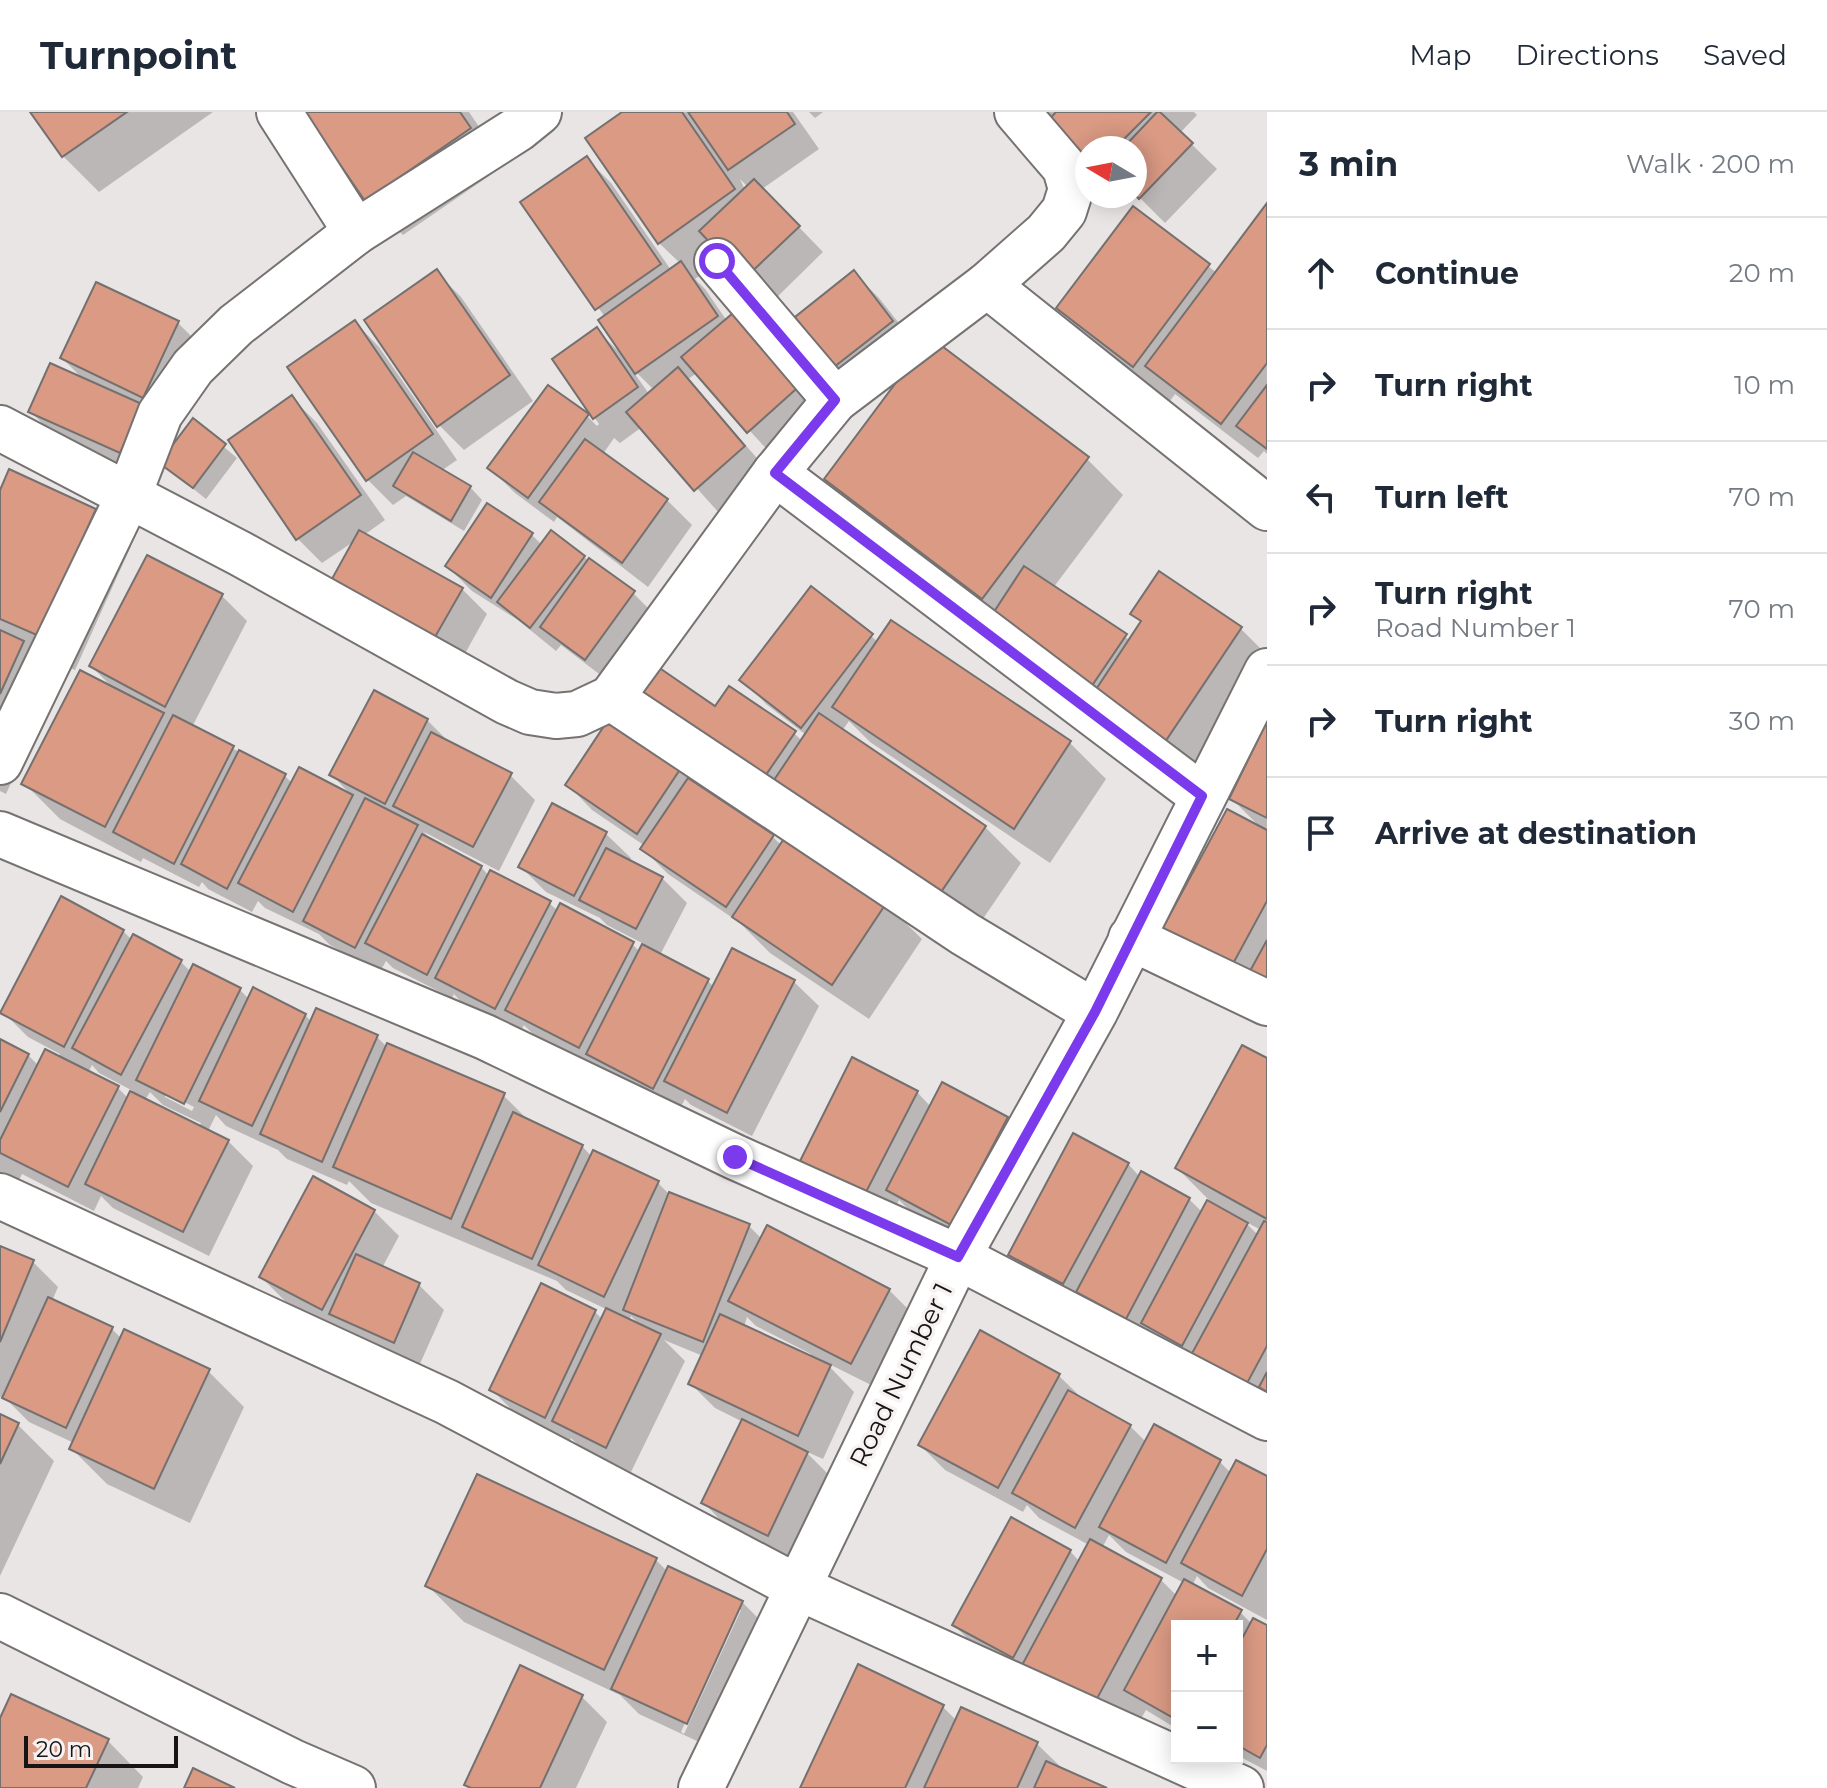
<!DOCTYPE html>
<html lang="en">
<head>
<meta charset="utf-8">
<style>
  :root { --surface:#fff; --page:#f2f2f3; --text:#1f2937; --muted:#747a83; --line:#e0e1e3 }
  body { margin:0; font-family:Montserrat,sans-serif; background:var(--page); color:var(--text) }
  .controls { position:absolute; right:24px; bottom:24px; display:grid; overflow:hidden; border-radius:0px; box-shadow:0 4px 20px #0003 }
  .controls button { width:72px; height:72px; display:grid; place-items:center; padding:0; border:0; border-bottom:2px solid var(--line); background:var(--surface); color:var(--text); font:40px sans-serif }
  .compass { position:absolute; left:1075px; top:24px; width:72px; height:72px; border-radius:50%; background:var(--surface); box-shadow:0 4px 20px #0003; rotate:280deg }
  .scale { position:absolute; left:24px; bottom:20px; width:154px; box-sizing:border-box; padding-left:8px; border:4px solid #161414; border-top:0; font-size:22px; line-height:28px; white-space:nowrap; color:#161414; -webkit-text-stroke:6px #f7f2f1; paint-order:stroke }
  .stop { position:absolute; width:24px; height:24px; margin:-18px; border:6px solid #7c3aed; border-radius:50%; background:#fff }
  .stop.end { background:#7c3aed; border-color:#fff; box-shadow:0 2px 8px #0008 }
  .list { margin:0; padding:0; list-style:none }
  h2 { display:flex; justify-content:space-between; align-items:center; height:104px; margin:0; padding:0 32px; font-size:34px }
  h2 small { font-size:26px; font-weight:400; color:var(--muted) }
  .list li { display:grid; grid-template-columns:52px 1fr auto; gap:24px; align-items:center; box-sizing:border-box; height:112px; padding:0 32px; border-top:2px solid var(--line) }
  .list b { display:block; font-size:30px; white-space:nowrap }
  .list p { margin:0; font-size:26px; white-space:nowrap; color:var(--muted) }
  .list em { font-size:26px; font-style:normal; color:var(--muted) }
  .icon { flex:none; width:44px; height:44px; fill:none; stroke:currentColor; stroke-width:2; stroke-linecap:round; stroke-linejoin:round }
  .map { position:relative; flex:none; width:1267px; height:1676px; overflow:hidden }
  header { display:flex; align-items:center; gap:48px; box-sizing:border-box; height:112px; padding:0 40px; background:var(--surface); border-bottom:2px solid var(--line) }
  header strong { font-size:38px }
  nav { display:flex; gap:44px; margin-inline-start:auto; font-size:28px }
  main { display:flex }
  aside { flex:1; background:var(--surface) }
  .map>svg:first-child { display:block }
  .shadow { fill:#0003; fill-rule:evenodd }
  .building { fill:#da9a84; stroke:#74706f; stroke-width:2 }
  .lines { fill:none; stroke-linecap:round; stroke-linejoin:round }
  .minor-casing { stroke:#767271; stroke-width:48 }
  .minor { stroke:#fff; stroke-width:44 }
  .route { stroke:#7c3aed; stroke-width:10 }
  .labels { text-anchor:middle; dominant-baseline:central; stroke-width:7; stroke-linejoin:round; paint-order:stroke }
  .street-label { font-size:26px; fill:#161414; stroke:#f7f2f1 }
</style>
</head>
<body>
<header>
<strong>Turnpoint</strong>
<nav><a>Map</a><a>Directions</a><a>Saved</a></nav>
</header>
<main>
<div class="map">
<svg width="1267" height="1676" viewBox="0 0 1267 1676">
  <rect width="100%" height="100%" fill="#e9e5e4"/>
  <!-- shadow -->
  <g class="shadow">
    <polygon points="33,0 213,0 99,80 63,44"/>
    <polygon points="307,0 469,0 505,53 403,123 367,88"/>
    <path d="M625,0H793L819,37L762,77L823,140L771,191L726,145L695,167L705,177L727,209L828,296L773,344L697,261L688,267L769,360L720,402L642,315L620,331L614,326L603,342L667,388L692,413L648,475L557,405L554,410L515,381L490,356L587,304L597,314L599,312L554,248L597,218L621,242L622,240L605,205L523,91L586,46L611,71L671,158L681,152L659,131ZM740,67L749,76L745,78ZM637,261L654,278L649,282L635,262Z"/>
    <polygon points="809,0 823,0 815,6"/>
    <polygon points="1025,0 1194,0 1197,3 1180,21 1217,57 1165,111 1135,81 1135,36 1087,36"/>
    <polygon points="1267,95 1267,342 1264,339 1258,346 1175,282 1170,289 1094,232 1058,196 1133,96 1217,161"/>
    <polygon points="436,160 461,185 533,289 464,338 439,313"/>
    <polygon points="854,161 879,186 917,234 860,278 835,253"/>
    <polygon points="355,210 379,235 457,348 441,359 470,375 482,388 464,419 406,384 393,393 368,368 290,255"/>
    <polygon points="178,211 203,236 145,365 55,324 30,299 85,269 62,246"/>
    <polygon points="292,286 317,311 385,408 364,423 462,477 487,502 457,556 356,428 322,451 298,427"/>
    <polygon points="193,309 237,346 206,387 161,351"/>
    <polygon points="1087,347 1123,383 1053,476 1131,529 1142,511 1132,501 1240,516 1267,543 1202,664 862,402 826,367"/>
    <polygon points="0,383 95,398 131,434 75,558 32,540 59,566 6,682 0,679"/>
    <polygon points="488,394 532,423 542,433 551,421 633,481 658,506 611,571 561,533 556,539 518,508 472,479 447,454"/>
    <polygon points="222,484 247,509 192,615 285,664 292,671 351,683 332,663 427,608 451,632 510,663 535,688 499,759 424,720 432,730 481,755 489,764 549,791 558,799 632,832 640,840 644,832 607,813 600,806 546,780 521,755 606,722 631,746 629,750 662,766 687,791 660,843 708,869 714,875 794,870 819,894 752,1024 691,993 685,987 678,1000 614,966 605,958 533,922 524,913 520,921 462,891 454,882 452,886 393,856 386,849 380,860 330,833 319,822 265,796 258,789 252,800 208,777 202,770 199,775 143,746 141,750 60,707 24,671 114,577 91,554"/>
    <polygon points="891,511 1070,631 1106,667 1050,751 870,630 849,609 842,619 985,715 1021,751 976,817 785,696 716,597 794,621 802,629 806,623 766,592 742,567 871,524 878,530"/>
    <polygon points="1267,614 1267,873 1186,848 1261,716 1232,687"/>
    <polygon points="684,652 709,677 706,681 773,725 782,734 886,792 922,827 869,907 770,841 740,811 668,762 643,737 645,734 592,698 568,673"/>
    <path d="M123,819L132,828L181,850L191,860L240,878L249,887L305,903L312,910L377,925L387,935L503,983L531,1011L582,1034L592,1045L658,1071L670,1083L749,1114L762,1127L889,1178L914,1203L877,1276L825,1250L854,1280L823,1347L805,1339L832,1366L793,1448L728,1416L704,1391L743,1310L715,1296L690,1271L703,1244L664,1228L685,1249L631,1360L579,1334L571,1326L570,1329L517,1303L492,1278L542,1174L595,1200L603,1208L608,1198L566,1178L557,1169L371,1091L349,1069L347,1073L287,1047L278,1038L226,1014L216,1003L208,1019L228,1029L253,1054L209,1144L113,1096L101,1084L94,1099L22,1062L12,1082L0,1075V929L28,943L39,954L58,946L60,942L28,925L3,900ZM92,953L99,961L133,979L129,987L118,976L88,961ZM150,980L163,993L201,1011L199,1015L145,988ZM165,980L194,995L192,999L165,985ZM631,1204L642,1215L629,1209ZM747,1205L756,1214L811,1242L810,1245L744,1215Z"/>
    <path d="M1267,948V1297L1168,1236L1155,1223L1151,1230L1035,1167L1010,1142L1128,1052L1140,1065L1189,1087L1202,1100L1209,1088L1177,1056ZM1246,1110L1261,1118L1258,1123L1246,1111Z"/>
    <polygon points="917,980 931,995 1007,1007 1031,1032 976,1136 913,1102 899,1088 890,1106 827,1074 802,1049"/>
    <polygon points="374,1099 399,1124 382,1156 419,1173 444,1198 419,1254 356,1226 348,1219 347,1222 286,1190 261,1165"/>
    <polygon points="0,1136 33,1150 58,1175 52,1189 112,1217 122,1227 208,1259 244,1295 190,1411 107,1372 71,1336 74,1331 29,1310 7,1288 0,1285"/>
    <path d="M1058,1263L1085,1289L1130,1314L1146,1330L1155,1314L1220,1350L1231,1361L1267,1367V1508L1208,1476L1197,1464L1192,1474L1240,1500L1252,1512L1267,1515V1659L1237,1643V1514H1177V1617L1146,1598L1129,1628L979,1538L954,1513L1070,1439L1080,1450L1089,1433L1039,1406L1027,1393L1023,1400L945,1358L920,1333ZM1109,1423L1126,1440L1184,1471L1177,1484L1161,1468L1102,1436Z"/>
    <polygon points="0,1305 18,1313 54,1349 0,1464"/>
    <path d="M656,1448L667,1459L742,1490L767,1515L712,1636L639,1602L620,1583L464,1510L428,1474ZM736,1498H741L684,1622L681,1620Z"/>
    <polygon points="582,1585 607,1610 576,1676 470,1676 467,1672"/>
    <polygon points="943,1595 957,1609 1037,1632 1065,1659 1102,1676 802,1676"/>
    <polygon points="0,1610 108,1629 143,1665 138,1676 0,1676"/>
  </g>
  <!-- building -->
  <g class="building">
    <polygon points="30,0 127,0 62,45"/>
    <polygon points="304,0 460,0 471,16 365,89"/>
    <polygon points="622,0 682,0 735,77 658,132 585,26"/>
    <polygon points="688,0 787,0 795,12 728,58"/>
    <polygon points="1056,0 1151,0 1115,36 1087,36 1087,61 1041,16"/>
    <polygon points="1157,0 1160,0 1193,31 1139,87 1135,83 1135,36 1123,36"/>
    <polygon points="587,44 661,152 595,198 520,90"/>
    <polygon points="754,67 800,114 744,167 699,119"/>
    <polygon points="1267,91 1267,251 1221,312 1145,254"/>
    <polygon points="1133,94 1210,152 1133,255 1056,196"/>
    <polygon points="681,149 718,204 635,262 598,208"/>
    <polygon points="437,157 510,263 437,315 364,208"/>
    <polygon points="854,158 893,209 834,255 795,205"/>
    <polygon points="96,170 179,209 143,286 60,246"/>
    <polygon points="739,196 804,270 747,321 681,245"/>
    <polygon points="355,208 433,322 366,369 287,255"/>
    <polygon points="597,215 638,275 593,307 552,247"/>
    <polygon points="930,225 1089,345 982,487 824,367"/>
    <polygon points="50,251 142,292 120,341 28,300"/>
    <polygon points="678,255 745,334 694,379 626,300"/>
    <polygon points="548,273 589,302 528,386 487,356"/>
    <polygon points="1267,273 1267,337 1236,314"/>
    <polygon points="292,283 361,383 296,428 228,328"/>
    <polygon points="193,306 226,332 193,376 159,351"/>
    <polygon points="585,327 668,387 622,451 539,390"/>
    <polygon points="413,340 471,374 451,409 393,374"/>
    <polygon points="9,357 96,397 39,524 0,507 0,378"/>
    <polygon points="487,391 533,421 491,486 445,454"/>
    <polygon points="359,418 463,476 431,532 328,474"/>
    <polygon points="551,418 585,444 530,516 497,490"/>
    <polygon points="147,443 223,482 165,595 89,554"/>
    <polygon points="589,446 635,479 585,548 540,515"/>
    <polygon points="1024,454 1127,522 1089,578 988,509"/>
    <polygon points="1159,459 1242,515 1165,630 1093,582 1141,509 1130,502"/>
    <polygon points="811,474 873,522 801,616 739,568"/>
    <polygon points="891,508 1071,629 1014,717 832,595"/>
    <polygon points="0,518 24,529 0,582"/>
    <polygon points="645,546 715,594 729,574 796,619 759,673 622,579"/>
    <polygon points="80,558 164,601 105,715 21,672"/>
    <polygon points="374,578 428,607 385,692 329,663"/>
    <polygon points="819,601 986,714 939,783 772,671"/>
    <polygon points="612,602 685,650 637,722 565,673"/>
    <polygon points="173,603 234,634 174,752 113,720"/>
    <polygon points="1267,609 1267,706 1229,687"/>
    <polygon points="431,620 512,661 473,735 393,694"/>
    <polygon points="239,638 286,662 227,777 181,752"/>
    <polygon points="299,655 353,683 293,800 238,771"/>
    <polygon points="688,666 774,723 726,795 640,737"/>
    <polygon points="365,686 418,713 355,836 303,809"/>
    <polygon points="552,691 607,720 574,784 518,755"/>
    <polygon points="1227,697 1267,718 1267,789 1228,861 1159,823"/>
    <polygon points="422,722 482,754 427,863 365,831"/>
    <polygon points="787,722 887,790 832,873 732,805"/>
    <polygon points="606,736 663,765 636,817 579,788"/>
    <polygon points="490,758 551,789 495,897 435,866"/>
    <polygon points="61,784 124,818 64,935 0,901"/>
    <polygon points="560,791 634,830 579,936 505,898"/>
    <polygon points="133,822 182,848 121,963 72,936"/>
    <polygon points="1267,828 1267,868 1250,859"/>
    <polygon points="642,832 709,867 653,977 586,942"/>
    <polygon points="732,836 795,868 727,1001 664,969"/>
    <polygon points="193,852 241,876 184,992 136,968"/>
    <polygon points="253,875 306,902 252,1014 199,989"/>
    <polygon points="316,896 378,923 322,1050 260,1022"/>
    <polygon points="0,927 29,942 0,1000"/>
    <polygon points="387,931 505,981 451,1107 333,1055"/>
    <polygon points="1242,933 1267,946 1267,1107 1175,1056"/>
    <polygon points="45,937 119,974 68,1075 0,1041 0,1028"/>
    <polygon points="852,945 918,979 865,1082 800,1049"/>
    <polygon points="942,970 1008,1005 951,1113 886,1078"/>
    <polygon points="130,979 229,1028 183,1120 85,1072"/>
    <polygon points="513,1000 583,1033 532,1147 462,1115"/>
    <polygon points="1073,1021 1129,1051 1063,1172 1008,1143"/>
    <polygon points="593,1038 659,1069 604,1185 538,1153"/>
    <polygon points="1141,1059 1190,1086 1126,1207 1076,1180"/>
    <polygon points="313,1064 375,1098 322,1198 259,1165"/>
    <polygon points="669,1080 750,1112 703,1230 623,1198"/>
    <polygon points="1207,1088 1248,1111 1182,1234 1141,1211"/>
    <polygon points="1264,1109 1267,1110 1267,1234 1245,1275 1190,1245"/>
    <polygon points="767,1113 890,1177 851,1252 728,1189"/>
    <polygon points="0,1134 34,1148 0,1230"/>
    <polygon points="356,1142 420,1171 394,1231 329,1202"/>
    <polygon points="541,1171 596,1198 545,1306 489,1278"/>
    <polygon points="48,1185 113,1215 66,1316 2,1286"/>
    <polygon points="606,1196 661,1222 606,1336 552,1309"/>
    <polygon points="720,1202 831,1253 798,1324 688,1272"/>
    <polygon points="124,1217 210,1257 154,1377 69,1337"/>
    <polygon points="980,1218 1060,1262 998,1376 918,1333"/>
    <polygon points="1267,1260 1267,1280 1259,1275"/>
    <polygon points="1068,1278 1131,1313 1075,1416 1012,1381"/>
    <polygon points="0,1302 19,1311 0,1352"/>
    <polygon points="742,1307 808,1340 768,1424 701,1391"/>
    <polygon points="1154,1312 1221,1348 1166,1451 1099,1415"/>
    <polygon points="1236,1348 1267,1364 1267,1437 1242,1484 1181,1451"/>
    <polygon points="477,1362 657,1446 604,1558 425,1474"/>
    <polygon points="1011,1405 1071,1438 1013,1546 952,1513"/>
    <polygon points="1090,1427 1162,1466 1093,1594 1021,1555"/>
    <polygon points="668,1454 743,1489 687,1612 611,1577"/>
    <polygon points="1184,1467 1242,1498 1233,1514 1177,1514 1177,1608 1124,1578"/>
    <polygon points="1253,1506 1267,1513 1267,1633 1260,1646 1237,1633 1237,1536"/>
    <polygon points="858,1552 944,1593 905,1676 800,1676"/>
    <polygon points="520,1553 583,1583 540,1676 471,1676 464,1673"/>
    <polygon points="11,1582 109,1627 86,1676 0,1676 0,1606"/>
    <polygon points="961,1595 1038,1630 1017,1676 924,1676"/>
    <polygon points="1046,1649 1107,1676 1034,1676"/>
    <polygon points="193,1656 235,1676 184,1676"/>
  </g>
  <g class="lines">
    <!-- minor casing -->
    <g class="minor-casing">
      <g id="minor">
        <polyline points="279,0 356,120"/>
        <polyline points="717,149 835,288"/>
        <polyline points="987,173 1267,396"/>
        <polyline points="0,316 241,442 507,590 530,600 556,604 577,602 611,586 775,361 835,288 987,173 1046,121 1064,99 1071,77 1065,56 1017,0"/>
        <polyline points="775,361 1202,684"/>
        <polyline points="611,586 965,822 1093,899"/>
        <polyline points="0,650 128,385 160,302 193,255 236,213 356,120 518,17 539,0"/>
        <polyline points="0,722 485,925 735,1045 958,1145 1267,1306"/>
        <polyline points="1131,826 1267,891"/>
        <polyline points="0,1084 447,1290 797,1475 1241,1676"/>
        <polyline points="0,1504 293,1650 353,1676"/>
        <polyline points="701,1676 958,1145 1095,900 1267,559"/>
      </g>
    </g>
    <!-- minor -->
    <use href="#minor" class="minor"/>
  </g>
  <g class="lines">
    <!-- route -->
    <polyline class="route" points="717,149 835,288 775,361 1202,684 1095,900 958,1145 735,1045"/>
  </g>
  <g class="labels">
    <!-- street labels -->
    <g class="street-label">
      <text transform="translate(901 1263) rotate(-64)">Road Number 1</text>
    </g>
  </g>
</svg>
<div class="controls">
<button>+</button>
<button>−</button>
</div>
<svg class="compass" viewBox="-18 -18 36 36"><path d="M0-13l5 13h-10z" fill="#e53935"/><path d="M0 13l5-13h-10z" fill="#747a83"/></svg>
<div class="scale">20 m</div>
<div class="stop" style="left:717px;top:149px"></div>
<div class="stop end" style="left:735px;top:1045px"></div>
</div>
<aside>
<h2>3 min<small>Walk · 200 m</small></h2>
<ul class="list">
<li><svg class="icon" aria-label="ahead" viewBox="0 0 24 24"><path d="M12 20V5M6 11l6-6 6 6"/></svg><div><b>Continue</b></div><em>20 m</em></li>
<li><svg class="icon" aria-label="right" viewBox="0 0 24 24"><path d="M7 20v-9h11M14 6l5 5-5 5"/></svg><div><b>Turn right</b></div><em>10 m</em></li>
<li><svg class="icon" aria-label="left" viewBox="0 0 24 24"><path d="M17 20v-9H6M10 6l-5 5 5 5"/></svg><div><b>Turn left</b></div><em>70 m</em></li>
<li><svg class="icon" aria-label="right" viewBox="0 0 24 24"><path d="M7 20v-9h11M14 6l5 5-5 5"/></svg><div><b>Turn right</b><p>Road Number 1</p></div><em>70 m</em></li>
<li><svg class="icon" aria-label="right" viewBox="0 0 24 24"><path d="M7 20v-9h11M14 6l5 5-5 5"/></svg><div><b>Turn right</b></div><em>30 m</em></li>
<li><svg class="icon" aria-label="arrive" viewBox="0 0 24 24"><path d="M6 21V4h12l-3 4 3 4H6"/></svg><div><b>Arrive at destination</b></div></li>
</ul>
</aside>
</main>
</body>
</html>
